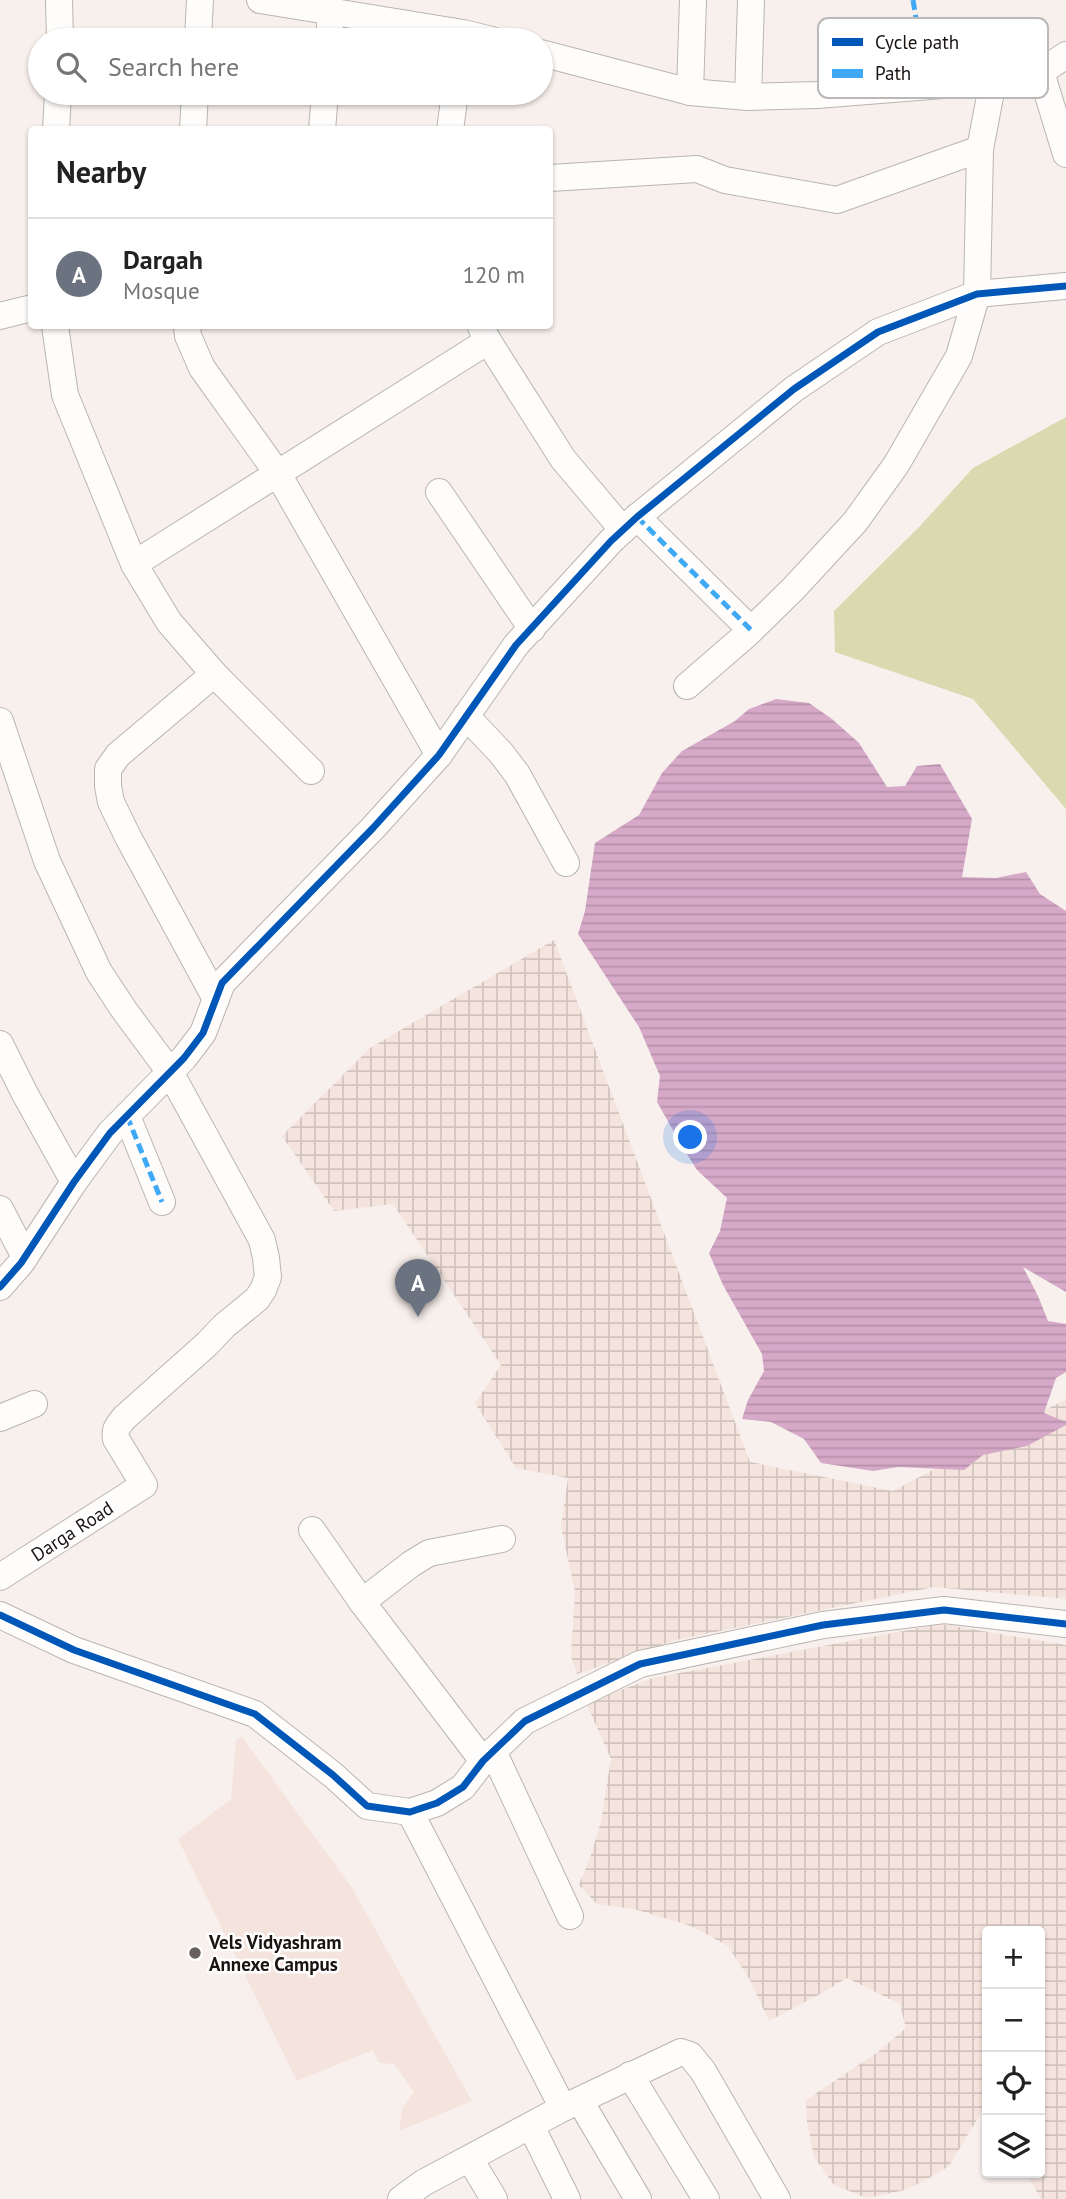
<!DOCTYPE html>
<html lang="en">
<head>
<meta charset="utf-8">
<style>
  :root { --surface:#fff; --page:#f2f2f2; --text:#222; --muted:#767676; --line:#e0e0e0; --accent:#67605e }
  body { margin:0; font-family:"PT Sans",sans-serif; background:var(--page); color:var(--text) }
  .controls { position:absolute; right:21px; bottom:21px; display:grid; overflow:hidden; border-radius:7px; box-shadow:0 2px 5px #0004 }
  .controls button { width:63px; height:63px; display:grid; place-items:center; padding:0; border:0; border-bottom:2px solid var(--line); background:var(--surface); color:var(--text); font:35px sans-serif }
  .you { position:absolute; left:691px; top:1138px; width:24px; height:24px; margin:-18px; border:5px solid #fff; border-radius:50%; background:#1a73e8; box-shadow:0 0 0 10px #1a73e833 }
  .badge { display:grid; place-items:center; width:46px; height:46px; border-radius:50%; background:var(--accent); color:#fff; font-size:23px; font-weight:700 }
  .pin { position:absolute; translate:-50% -58px; filter:drop-shadow(0 2px 4px #0008) }
  .pin::after { content:''; position:absolute; top:37px; width:24px; height:21px; background:inherit; clip-path:polygon(0 0,100% 0,50% 100%) }
  .list { margin:0; padding:0; list-style:none }
  h2 { display:flex; justify-content:space-between; align-items:center; height:91px; margin:0; padding:0 28px; font-size:30px }
  h2 small { font-size:23px; font-weight:400; color:var(--muted) }
  .list li { display:grid; grid-template-columns:46px 1fr auto; gap:21px; align-items:center; box-sizing:border-box; height:112px; padding:0 28px; border-top:2px solid var(--line) }
  .list b { display:block; font-size:26px; white-space:nowrap }
  .list p { margin:0; font-size:23px; white-space:nowrap; color:var(--muted) }
  .list em { font-size:23px; font-style:normal; color:var(--muted) }
  .icon { flex:none; width:38px; height:38px; fill:none; stroke:currentColor; stroke-width:2; stroke-linecap:round; stroke-linejoin:round }
  .map { position:relative; flex:none; width:1066px; height:2199px; overflow:hidden }
  .search { position:absolute; background:var(--surface); box-shadow:0 2px 5px #0004; left:28px; top:28px; width:525px; height:77px; display:flex; align-items:center; gap:18px; box-sizing:border-box; padding:0 24px; border-radius:38px; color:var(--muted); font-size:26px }
  .panel { position:absolute; background:var(--surface); box-shadow:0 2px 5px #0004; left:28px; top:126px; width:525px; height:203px; border-radius:7px }
  .map>svg:first-child { display:block }
  .built { fill:#f5e4dd }
  .industrial { fill:url(#industrial-grid) }
  .green { fill:#dbd9b0 }
  .water { fill:url(#water-rules) }
  .lines { fill:none; stroke-linecap:round; stroke-linejoin:round }
  .minor-casing { stroke:#bab5b2; stroke-width:28 }
  .minor { stroke:#fefdfc; stroke-width:26 }
  .quiet { stroke:#3fa9f5; stroke-width:5; stroke-dasharray:10 5; stroke-linecap:butt }
  .cycleway-casing { stroke:#fff; stroke-width:11 }
  .cycleway { stroke:#0057b8; stroke-width:7 }
  .poi-dot { fill:#67605e; stroke:#fff; stroke-width:2.5 }
  .labels { text-anchor:middle; dominant-baseline:central; stroke-width:5; stroke-linejoin:round; paint-order:stroke }
  .street-label { font-size:19px; fill:#191311; stroke:#fff }
  .poi-label { font-size:19px; font-weight:bold; fill:#191311; stroke:#fff; text-anchor:start }
  .key { fill:#fff; stroke:#bab8b8; stroke-width:2 }
  .key-label { font-size:19px; fill:#191311 }
</style>
</head>
<body>
<div class="map">
<svg width="1066" height="2199" viewBox="0 0 1066 2199">
  <defs>
    <pattern id="industrial-grid" width="8" height="8" patternUnits="userSpaceOnUse" patternTransform="scale(1.75)"><rect width="8" height="8" fill="#f5e4dd"/><path d="M0 4h8M4 0v8" fill="none" stroke="#d1c3bd"/></pattern>
    <pattern id="water-rules" width="6" height="5" patternUnits="userSpaceOnUse" patternTransform="scale(1.75)"><rect width="6" height="5" fill="#d6a9c8"/><path d="M0 2.5h6" fill="none" stroke="#b791ab"/></pattern>
  </defs>
  <rect width="100%" height="100%" fill="#f8f0ec"/>
  <!-- built -->
  <polygon class="built" points="242,1737 352,1888 472,2101 399,2131 402,2109 414,2092 394,2064 379,2063 373,2050 297,2081 178,1839 231,1799 236,1740"/>
  <!-- industrial -->
  <g class="industrial">
    <polygon points="554,940 750,1462 893,1491 1066,1399 1066,1599 934,1587 676,1640 577,1674 571,1656 575,1592 561,1526 568,1478 516,1468 475,1403 501,1365 393,1204 334,1211 282,1136 370,1048"/>
    <polygon points="941,1624 1066,1645 1066,2199 1041,2199 1026,2173 1040,2173 1040,1931 987,1931 987,2103 949,2166 924,2181 905,2190 867,2198 834,2185 814,2157 807,2121 806,2100 878,2052 906,2028 900,2004 847,1978 822,1993 769,2021 750,1980 728,1946 691,1926 634,1909 597,1904 579,1885 591,1855 601,1821 611,1759 586,1703 653,1678"/>
  </g>
  <!-- green -->
  <polygon class="green" points="1066,417 1066,809 973,699 835,652 834,611 920,526 973,468"/>
  <!-- water -->
  <polygon class="water" points="776,699 809,703 832,719 859,743 887,787 905,786 917,766 940,764 972,819 962,877 996,878 1026,872 1040,894 1066,911 1066,1292 1023,1267 1038,1296 1048,1321 1066,1324 1066,1372 1056,1378 1044,1413 1066,1422 1066,1425 1027,1446 983,1455 964,1470 898,1467 873,1471 821,1463 804,1439 771,1422 742,1419 748,1400 764,1371 762,1354 723,1285 709,1253 720,1231 727,1198 697,1170 682,1146 657,1102 660,1076 639,1027 578,934 585,911 595,843 639,815 662,773 682,751 735,721 749,709"/>
  <g class="lines">
    <!-- minor casing -->
    <g class="minor-casing">
      <g id="minor">
        <polyline points="59,0 60,40"/>
        <polyline points="260,0 463,33 492,40"/>
        <polyline points="198,40 200,0"/>
        <polyline points="329,40 331,10"/>
        <polyline points="541,53 690,92 748,97 817,95 1006,80 1041,72 1066,55"/>
        <polyline points="1041,72 1066,154"/>
        <polyline points="690,92 693,0"/>
        <polyline points="748,97 751,0"/>
        <polyline points="56,130 58,93"/>
        <polyline points="193,130 195,93"/>
        <polyline points="322,130 325,93"/>
        <polyline points="450,130 455,93"/>
        <polyline points="550,178 697,169 725,180 837,200 980,149"/>
        <polyline points="0,316 32,308"/>
        <polyline points="55,326 65,395 134,564 169,622 214,674 311,771"/>
        <polyline points="187,326 188,336 202,368 278,474 439,755"/>
        <polyline points="481,327 488,341 563,459 623,530"/>
        <polyline points="439,492 532,629"/>
        <polyline points="637,517 751,630"/>
        <polyline points="134,564 488,341"/>
        <polyline points="214,674 118,755 108,769 108,786 111,802 128,837 216,999"/>
        <polyline points="687,686 746,635 794,588 855,522 896,465 959,356 977,294 980,149 993,81"/>
        <polyline points="466,716 501,753 517,774 566,863"/>
        <path d="M0,721L47,861L99,972L124,1010L170,1072L262,1240L266,1258L268,1277L263,1290L257,1299L224,1326L207,1344L124,1418C118,1426 114,1429 116,1439L144,1485L0,1577"/>
        <polyline points="0,1044 25,1094 74,1182"/>
        <polyline points="127,1116 162,1202"/>
        <polyline points="0,1209 25,1257"/>
        <polyline points="0,1287 21,1263 74,1182 110,1133 184,1058 203,1033 222,983 373,828 439,755 516,645 611,541 637,517 794,389 878,332 977,294 1066,286"/>
        <polyline points="0,1418 34,1404"/>
        <polyline points="312,1530 362,1602 483,1761"/>
        <polyline points="362,1602 411,1564 429,1553 502,1539"/>
        <polyline points="0,1615 74,1650 255,1714 333,1775 367,1806 410,1812 437,1803 463,1787 483,1761 525,1721 640,1664 823,1625 944,1610 1066,1624"/>
        <polyline points="493,1751 570,1916"/>
        <polyline points="410,1812 563,2108"/>
        <polyline points="630,2075 706,2199"/>
        <polyline points="580,2101 638,2199"/>
        <polyline points="531,2126 567,2199"/>
        <polyline points="470,2159 494,2199"/>
        <polyline points="401,2199 423,2183 563,2108 681,2052 690,2055 703,2071 777,2199"/>
      </g>
    </g>
    <!-- minor -->
    <use href="#minor" class="minor"/>
    <!-- quiet -->
    <g class="quiet">
      <polyline points="913,0 927,86"/>
      <polyline points="637,517 751,630"/>
      <polyline points="127,1116 162,1202"/>
    </g>
    <!-- cycleway casing -->
    <g class="cycleway-casing">
      <g id="cycleway">
        <polyline points="0,1287 21,1263 74,1182 110,1133 184,1058 203,1033 222,983 373,828 439,755 516,645 611,541 637,517 794,389 878,332 977,294 1066,286"/>
        <polyline points="0,1615 74,1650 255,1714 333,1775 367,1806 410,1812 437,1803 463,1787 483,1761 525,1721 640,1664 823,1625 944,1610 1066,1624"/>
      </g>
    </g>
    <!-- cycleway -->
    <use href="#cycleway" class="cycleway"/>
  </g>
  <!-- markers -->
  <circle class="poi-dot" cx="195" cy="1953" r="7"/>
  <g class="labels">
    <!-- street labels -->
    <g class="street-label">
      <text transform="translate(72 1531) rotate(-33)">Darga Road</text>
    </g>
    <!-- poi labels -->
    <g class="poi-label">
      <text x="209" y="1942">Vels Vidyashram<tspan x="209" dy="22">Annexe Campus</tspan></text>
    </g>
  </g>
  <!-- legend -->
  <rect x="818" y="18" width="230" height="80" rx="10" class="key"/>
  <rect x="832" y="38" width="31" height="8" fill="#0057b8"/>
  <rect x="832" y="69" width="31" height="9" fill="#3fa9f5"/>
  <g class="key-label">
    <text x="875" y="49">Cycle path</text>
    <text x="875" y="80">Path</text>
  </g>
</svg>
<div class="controls">
<button>+</button>
<button>−</button>
<button><svg class="icon" aria-label="locate" viewBox="0 0 24 24"><circle cx="12" cy="12" r="6"/><path d="M12 2v4M12 18v4M2 12h4M18 12h4"/></svg></button>
<button><svg class="icon" aria-label="layers" viewBox="0 0 24 24"><path d="M12 4l9 5-9 5-9-5zM3 14l9 5 9-5"/></svg></button>
</div>
<div class="you"></div>
<div class="pin badge" style="left:418px;top:1317px;background:#6b7280">A</div>
<div class="search"><svg class="icon" aria-label="search" viewBox="0 0 24 24"><circle cx="10" cy="10" r="6"/><path d="M15 15l6 6"/></svg>Search here</div>
<section class="panel">
<h2>Nearby<small></small></h2>
<ul class="list">
<li><span class="badge" style="background:#6b7280">A</span><div><b>Dargah</b><p>Mosque</p></div><em>120 m</em></li>
</ul>
</section>
</div>
</body>
</html>
